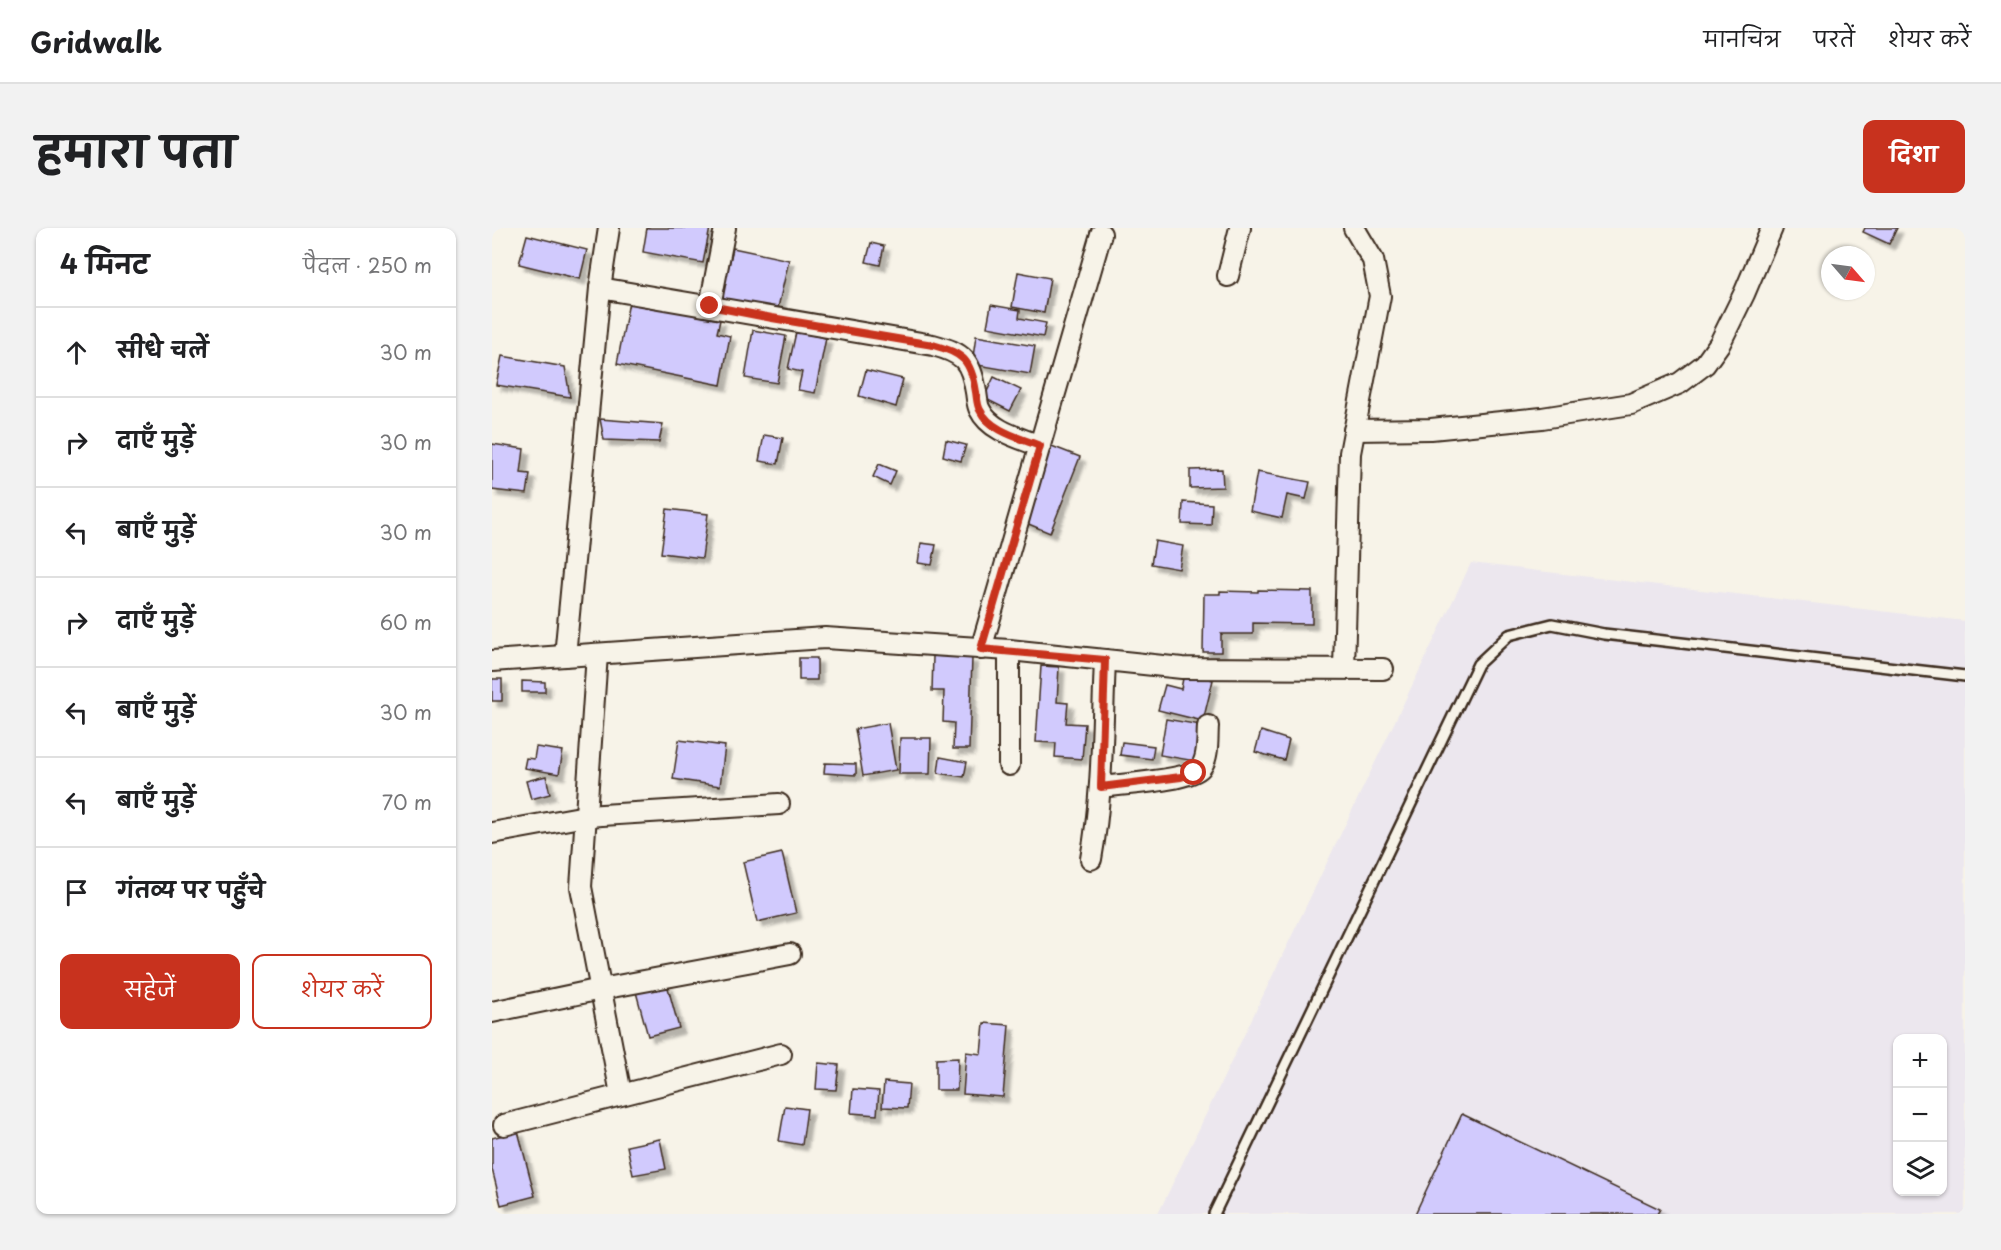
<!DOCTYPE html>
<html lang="hi">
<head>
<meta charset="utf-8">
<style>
  :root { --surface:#fff; --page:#f2f2f2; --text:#202124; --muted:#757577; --line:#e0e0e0; --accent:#c8321e }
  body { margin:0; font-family:"Playpen Sans","Playpen Sans Deva",sans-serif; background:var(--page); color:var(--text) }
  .controls { position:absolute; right:18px; bottom:18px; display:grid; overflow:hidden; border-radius:12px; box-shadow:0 2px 4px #0004 }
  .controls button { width:54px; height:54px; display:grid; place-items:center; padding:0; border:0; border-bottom:2px solid var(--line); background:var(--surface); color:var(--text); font:30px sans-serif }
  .compass { position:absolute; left:1329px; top:18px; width:54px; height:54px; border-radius:50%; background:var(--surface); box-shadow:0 2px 4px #0004; rotate:118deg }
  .stop { position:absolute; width:18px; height:18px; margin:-14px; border:4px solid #c8321e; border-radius:50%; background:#fff }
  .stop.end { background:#c8321e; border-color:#fff; box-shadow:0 2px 6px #0008 }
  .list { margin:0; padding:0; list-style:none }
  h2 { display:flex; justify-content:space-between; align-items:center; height:78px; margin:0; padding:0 24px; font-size:26px }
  h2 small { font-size:20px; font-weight:400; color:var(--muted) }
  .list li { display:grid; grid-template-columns:39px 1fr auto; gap:18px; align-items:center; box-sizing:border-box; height:90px; padding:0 24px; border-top:2px solid var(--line) }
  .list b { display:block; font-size:22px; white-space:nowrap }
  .list em { font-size:20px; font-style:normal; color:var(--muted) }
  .actions { display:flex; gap:12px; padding:18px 24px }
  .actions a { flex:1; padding:14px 0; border:2px solid var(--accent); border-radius:12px; text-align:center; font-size:21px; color:var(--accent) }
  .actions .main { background:var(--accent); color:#fff }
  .icon { flex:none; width:33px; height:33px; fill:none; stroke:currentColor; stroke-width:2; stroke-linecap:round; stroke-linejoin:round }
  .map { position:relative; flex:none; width:1473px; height:986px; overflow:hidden; border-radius:12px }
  header { display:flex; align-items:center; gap:36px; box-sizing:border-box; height:84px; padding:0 30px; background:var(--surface); border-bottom:2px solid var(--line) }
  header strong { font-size:28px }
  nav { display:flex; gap:33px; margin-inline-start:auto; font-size:21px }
  .intro { display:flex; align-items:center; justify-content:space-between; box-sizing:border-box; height:144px; padding:0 36px }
  h1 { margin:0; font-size:42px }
  .button { padding:15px 27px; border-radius:12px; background:var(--accent); color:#fff; font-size:21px; font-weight:700 }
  main { display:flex; gap:36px; padding:0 36px }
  aside { flex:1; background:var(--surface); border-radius:12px; box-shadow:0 2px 4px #0004 }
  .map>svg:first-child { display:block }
  .built { fill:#ece7ee; fill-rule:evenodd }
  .building { fill:#d1cafd; stroke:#3b2a1e; stroke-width:1.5; filter:url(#shadow) }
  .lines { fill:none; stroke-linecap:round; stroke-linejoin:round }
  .lane-casing { stroke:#3b2a1e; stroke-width:14 }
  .street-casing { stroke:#3b2a1e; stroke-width:24 }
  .lane { stroke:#f7f3e8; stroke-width:9 }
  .street { stroke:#f7f3e8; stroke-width:20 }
  .route { stroke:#c8321e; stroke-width:8 }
</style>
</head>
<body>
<header>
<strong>Gridwalk</strong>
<nav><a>मानचित्र</a><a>परतें</a><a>शेयर करें</a></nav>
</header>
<div class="intro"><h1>हमारा पता</h1><a class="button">दिशा</a></div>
<main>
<aside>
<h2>4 मिनट<small>पैदल · 250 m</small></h2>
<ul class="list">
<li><svg class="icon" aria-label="ahead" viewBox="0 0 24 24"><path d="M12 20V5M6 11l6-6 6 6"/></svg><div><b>सीधे चलें</b></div><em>30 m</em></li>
<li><svg class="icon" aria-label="right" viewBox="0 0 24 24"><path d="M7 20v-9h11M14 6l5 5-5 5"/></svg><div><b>दाएँ मुड़ें</b></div><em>30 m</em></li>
<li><svg class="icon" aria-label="left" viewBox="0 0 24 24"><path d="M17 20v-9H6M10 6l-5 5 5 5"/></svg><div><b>बाएँ मुड़ें</b></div><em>30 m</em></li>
<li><svg class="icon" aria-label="right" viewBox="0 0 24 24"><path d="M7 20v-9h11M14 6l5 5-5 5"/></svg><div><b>दाएँ मुड़ें</b></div><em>60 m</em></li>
<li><svg class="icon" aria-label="left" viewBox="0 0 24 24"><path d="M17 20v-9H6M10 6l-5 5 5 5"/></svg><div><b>बाएँ मुड़ें</b></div><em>30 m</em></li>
<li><svg class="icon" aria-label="left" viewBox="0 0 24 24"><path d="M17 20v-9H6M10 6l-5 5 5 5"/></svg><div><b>बाएँ मुड़ें</b></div><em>70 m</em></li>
<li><svg class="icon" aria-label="arrive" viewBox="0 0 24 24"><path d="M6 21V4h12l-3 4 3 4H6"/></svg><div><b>गंतव्य पर पहुँचे</b></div></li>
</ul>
<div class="actions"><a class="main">सहेजें</a><a>शेयर करें</a></div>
</aside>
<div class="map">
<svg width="1473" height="986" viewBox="0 0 1473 986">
  <defs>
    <filter id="shadow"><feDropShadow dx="5.5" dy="5.5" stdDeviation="1.5" flood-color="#0004"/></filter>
  </defs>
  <rect width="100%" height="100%" fill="#f7f3e8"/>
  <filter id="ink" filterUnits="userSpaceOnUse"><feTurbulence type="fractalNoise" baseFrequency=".0167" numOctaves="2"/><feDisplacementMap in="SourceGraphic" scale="12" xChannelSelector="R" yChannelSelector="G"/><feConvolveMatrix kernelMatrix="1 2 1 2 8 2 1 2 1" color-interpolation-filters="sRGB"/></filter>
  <g filter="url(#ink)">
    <!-- built -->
    <path class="built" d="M979,335L1473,393V986H666ZM1406,810H1450V964H1406Z"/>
    <!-- building -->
    <g class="building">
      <polygon points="155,0 218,0 211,35 151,24"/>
      <polygon points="1373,0 1405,0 1397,16 1371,4"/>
      <polygon points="35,7 95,22 88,51 27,36"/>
      <polygon points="379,15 392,18 388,37 374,34"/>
      <polygon points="241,20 297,32 285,84 229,71"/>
      <polygon points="526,44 558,50 552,85 520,79"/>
      <polygon points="137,74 228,92 225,105 238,108 229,157 125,136"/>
      <polygon points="499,77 528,82 527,90 554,95 551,109 495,99"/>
      <polygon points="261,102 294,108 285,155 253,150"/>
      <polygon points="304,104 334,110 323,165 306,162 310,144 296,141"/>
      <polygon points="484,108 543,118 538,146 480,136"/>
      <polygon points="10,128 73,139 78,169 4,157"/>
      <polygon points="374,142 411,151 404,179 367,168"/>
      <polygon points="502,149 529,162 518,183 492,170"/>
      <polygon points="108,191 171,196 167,214 112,212"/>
      <polygon points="272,207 291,210 286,236 267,233"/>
      <polygon points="454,212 474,217 469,233 451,228"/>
      <polygon points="0,216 32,221 29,245 38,246 35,266 0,262"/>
      <polygon points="557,217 588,229 558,305 527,292"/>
      <polygon points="387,236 404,243 398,257 381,249"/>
      <polygon points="730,241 731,259 698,260 698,242"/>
      <polygon points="765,244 818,254 814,271 795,267 790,290 758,283"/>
      <polygon points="691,274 720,276 719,297 690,296"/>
      <polygon points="175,281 216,286 210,330 169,325"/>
      <polygon points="663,313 691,318 687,341 659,336"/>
      <polygon points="429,315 444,317 440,337 426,335"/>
      <polygon points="766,362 820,363 820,396 761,395 761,406 729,406 729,424 711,424 712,366 728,366 728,363 766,364"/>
      <polygon points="441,428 480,430 477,521 461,521 462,495 451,494 452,463 440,463"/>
      <rect x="307" y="430" width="18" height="22"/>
      <polygon points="549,438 567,439 565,474 576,475 574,495 593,496 590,531 563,529 564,515 544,514"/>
      <polygon points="692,445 721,452 711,493 666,482 673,457 689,461"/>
      <rect x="0" y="451" width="10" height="22"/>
      <polygon points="30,453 53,454 53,464 30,464"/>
      <polygon points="674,491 709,497 703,533 668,527"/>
      <polygon points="396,495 404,542 371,548 363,501"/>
      <polygon points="769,503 797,512 792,532 763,524"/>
      <polygon points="408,510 439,510 438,546 407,546"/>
      <polygon points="187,512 233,518 228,558 181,551"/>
      <polygon points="630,514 662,518 660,531 628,527"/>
      <polygon points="44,519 71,523 67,546 32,540 34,530 42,531"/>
      <polygon points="448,529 475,534 472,549 446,545"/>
      <polygon points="333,535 364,536 364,547 332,545"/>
      <polygon points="54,548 58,566 39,571 34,553"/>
      <polygon points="290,625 304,685 265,694 251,634"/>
      <polygon points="175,756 187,800 156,808 144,764"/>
      <polygon points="492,795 517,797 511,869 471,866 474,824 489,826"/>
      <polygon points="466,830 465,862 444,862 444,831"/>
      <polygon points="326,835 347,837 344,862 324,861"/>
      <polygon points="392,854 417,856 415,880 390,879"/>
      <polygon points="361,861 387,863 385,887 359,885"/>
      <polygon points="293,878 315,881 310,917 287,913"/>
      <polygon points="970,886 1168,981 1165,986 923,986"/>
      <polygon points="26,903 43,968 9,977 0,941 0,910"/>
      <polygon points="168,911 174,941 141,947 135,918"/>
    </g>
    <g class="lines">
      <!-- lane casing -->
      <g class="lane-casing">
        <polyline id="lane" points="722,986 986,436 1017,407 1060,396 1112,406 1473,448"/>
      </g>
      <!-- street casing -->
      <g class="street-casing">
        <g id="street">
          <polyline points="736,48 748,0"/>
          <polyline points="108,60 117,0"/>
          <polyline points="218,78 233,0"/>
          <polyline points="862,202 939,201 1050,190 1139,176 1188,155 1213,136 1228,115 1252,66 1280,0"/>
          <polyline points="489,421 609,6"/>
          <polyline points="517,422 517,537"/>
          <polyline points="105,426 89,659 129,866"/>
          <path d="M73,428L108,60L441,117C471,125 479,132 484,164C485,169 485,177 488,182C498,203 528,210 548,218"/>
          <polyline points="0,433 333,410 517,422 690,440 891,441"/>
          <polyline points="852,440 858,225 888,68 881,32 862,0"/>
          <path d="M609,559C629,556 698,553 709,539C717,529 715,510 716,498"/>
          <polyline points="0,605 94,588 287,576"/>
          <path d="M599,631C611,565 610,499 613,432"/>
          <polyline points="0,784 109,761 298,726"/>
          <polyline points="12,897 289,826"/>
        </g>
      </g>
      <!-- lane -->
      <use href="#lane" class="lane"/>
      <!-- street -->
      <use href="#street" class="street"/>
    </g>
  </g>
  <g class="lines" filter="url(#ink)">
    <!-- route -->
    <path class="route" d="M218,78L280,90L441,117C471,125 479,132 484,164C485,169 485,177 488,182C498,203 528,210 548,218L489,421L613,432L609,559L689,549L702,545"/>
  </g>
</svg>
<div class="controls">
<button>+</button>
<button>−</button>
<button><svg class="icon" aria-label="layers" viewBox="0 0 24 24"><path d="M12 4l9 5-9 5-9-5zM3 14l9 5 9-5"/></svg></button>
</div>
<svg class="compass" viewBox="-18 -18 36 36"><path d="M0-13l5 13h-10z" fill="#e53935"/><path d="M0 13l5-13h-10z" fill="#757577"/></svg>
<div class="stop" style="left:702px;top:545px"></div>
<div class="stop end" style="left:218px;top:78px"></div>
</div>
</main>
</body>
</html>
